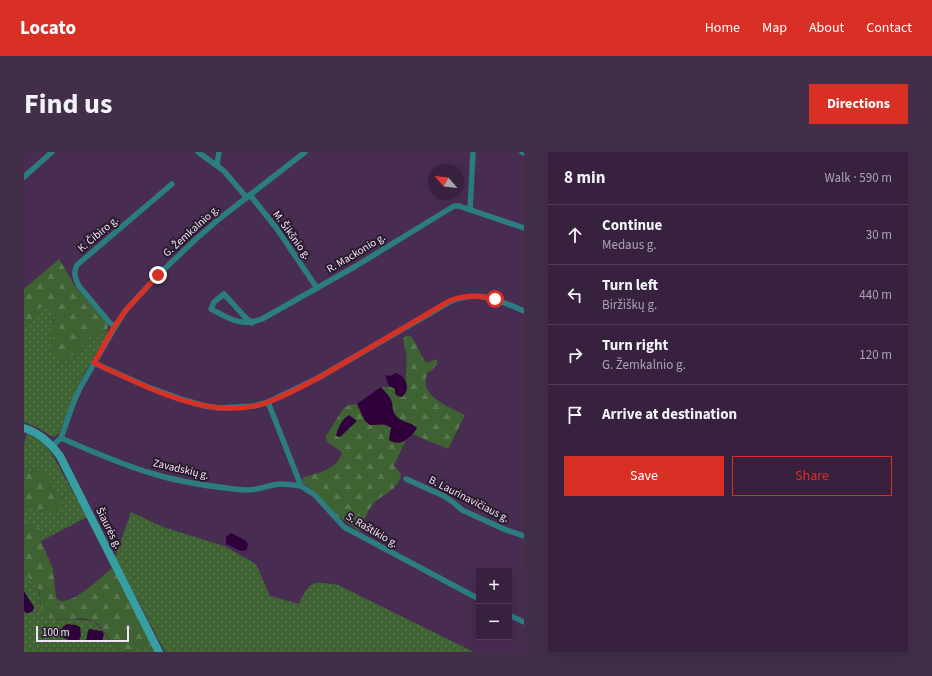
<!DOCTYPE html>
<html lang="en">
<head>
<meta charset="utf-8">
<style>
  :root { --surface:#37213e; --page:#422e49; --text:#f1f3f6; --muted:#aaa3b0; --line:#513e58; --accent:#d93025 }
  body { margin:0; font-family:"Source Sans 3",sans-serif; background:var(--page); color:var(--text) }
  .controls { position:absolute; right:12px; bottom:12px; display:grid; overflow:hidden; border-radius:0px; box-shadow:0 4px 16px #0002 }
  .controls button { width:36px; height:36px; display:grid; place-items:center; padding:0; border:0; border-bottom:1px solid var(--line); background:var(--surface); color:var(--text); font:20px sans-serif }
  .compass { position:absolute; left:404px; top:12px; width:36px; height:36px; border-radius:50%; background:var(--surface); box-shadow:0 4px 16px #0002; rotate:298deg }
  .scale { position:absolute; left:12px; bottom:10px; width:93px; box-sizing:border-box; padding-left:4px; border:2px solid #f4e2fa; border-top:0; font-size:11px; line-height:14px; white-space:nowrap; color:#f4e2fa; -webkit-text-stroke:3px #281b2c; paint-order:stroke }
  .stop { position:absolute; width:12px; height:12px; margin:-9px; border:3px solid #d93025; border-radius:50%; background:#fff }
  .stop.end { background:#d93025; border-color:#fff; box-shadow:0 1px 4px #0008 }
  .list { margin:0; padding:0; list-style:none }
  h2 { display:flex; justify-content:space-between; align-items:center; height:52px; margin:0; padding:0 16px; font-size:17px }
  h2 small { font-size:13px; font-weight:400; color:var(--muted) }
  .list li { display:grid; grid-template-columns:26px 1fr auto; gap:12px; align-items:center; box-sizing:border-box; height:60px; padding:0 16px; border-top:1px solid var(--line) }
  .list b { display:block; font-size:15px; white-space:nowrap }
  .list p { margin:0; font-size:13px; white-space:nowrap; color:var(--muted) }
  .list em { font-size:13px; font-style:normal; color:var(--muted) }
  .actions { display:flex; gap:8px; padding:12px 16px }
  .actions a { flex:1; padding:9px 0; border:1px solid var(--accent); border-radius:0px; text-align:center; font-size:14px; color:var(--accent) }
  .actions .main { background:var(--accent); color:#fff }
  .icon { flex:none; width:22px; height:22px; fill:none; stroke:currentColor; stroke-width:2; stroke-linecap:round; stroke-linejoin:round }
  .map { position:relative; flex:none; width:500px; height:500px; overflow:hidden; border-radius:0px }
  header { display:flex; align-items:center; gap:24px; box-sizing:border-box; height:56px; padding:0 20px; background:var(--accent); color:#fff }
  header strong { font-size:19px }
  nav { display:flex; gap:22px; margin-inline-start:auto; font-size:14px }
  .intro { display:flex; align-items:center; justify-content:space-between; box-sizing:border-box; height:96px; padding:0 24px }
  h1 { margin:0; font-size:28px }
  .button { padding:10px 18px; border-radius:0px; background:var(--accent); color:#fff; font-size:14px; font-weight:700 }
  main { display:flex; gap:24px; padding:0 24px }
  aside { flex:1; background:var(--surface); border-radius:0px; box-shadow:0 4px 16px #0002 }
  .map>svg:first-child { display:block }
  .grass { fill:url(#grass-dots) }
  .forest { fill:url(#forest-firs) }
  .water { fill:#30003d }
  .lines { fill:none; stroke-linecap:round; stroke-linejoin:round }
  .minor { stroke:#2c7d80; stroke-width:5.5 }
  .secondary { stroke:#379fa2; stroke-width:8 }
  .route { stroke:#d93025; stroke-width:5 }
  .labels { text-anchor:middle; dominant-baseline:central; stroke-width:4; stroke-linejoin:round; paint-order:stroke }
  .street-label { font-size:11px; fill:#f4e2fa; stroke:#281b2c }
</style>
</head>
<body>
<header>
<strong>Locato</strong>
<nav><a>Home</a><a>Map</a><a>About</a><a>Contact</a></nav>
</header>
<div class="intro"><h1>Find us</h1><a class="button">Directions</a></div>
<main>
<div class="map">
<svg width="500" height="500" viewBox="0 0 500 500">
  <defs>
    <pattern id="grass-dots" width="8" height="8" patternUnits="userSpaceOnUse"><rect width="8" height="8" fill="#3e6231"/><path d="M2 2h.1M6 6h.1" fill="none" stroke="#5a7850" stroke-width="1.8" stroke-linecap="round"/></pattern>
    <pattern id="forest-firs" width="22" height="20" patternUnits="userSpaceOnUse"><rect width="22" height="20" fill="#3e6231"/><path d="M5 1l3.5 6h-7zM16 11l3.5 6h-7z" fill="#5a7850"/></pattern>
  </defs>
  <rect width="100%" height="100%" fill="#492c52"/>
  <!-- grass -->
  <g class="grass">
    <path d="M19,153L24,154L28,159L34,208L41,209C44,207 48,204 52,201C61,193 67,176 83,183L52,237L37,278L33,283L29,285L14,276L0,270V174H2L16,156Z"/>
    <path d="M3,281L19,291L28,302L63,365L17,389L18,380C12,373 8,372 0,375V356L8,353L19,359L38,349L15,318L6,320L0,319V292Z"/>
    <path d="M107,360L139,375L200,394L232,412L246,444L275,452C286,428 288,429 314,433L450,500H141L91,405Z"/>
    <path d="M0,420C10,432 18,437 16,454L33,468L49,467L69,469L79,479L87,491L104,499L127,492L131,500H0Z"/>
  </g>
  <!-- forest -->
  <g class="forest">
    <path d="M35,107L51,134L81,169L84,174L83,183C67,176 61,193 52,201C48,204 44,207 41,209L34,208C33,206 31,204 30,202C25,188 38,159 19,153C11,159 11,172 0,174V137Z"/>
    <path d="M382,184H387C393,192 396,202 402,211L413,207V212L409,217L403,221C402,225 401,230 402,234C407,249 428,256 441,263L424,297L413,292L404,289L389,282L393,276C387,270 378,271 373,265C367,259 370,255 367,248C365,243 360,239 357,235H369L371,237V241L383,235C380,222 385,209 381,196C380,191 377,188 382,184Z"/>
    <path d="M333,252L341,269C344,270 348,272 351,273C358,274 359,270 367,275V280L365,284L376,291L382,288L370,313L377,322C375,338 360,341 350,351C344,357 339,371 335,379L313,364L291,340L279,331L278,328L280,325C296,320 312,318 318,301C312,294 301,293 302,284L319,257L325,253Z"/>
    <polygon points="15,318 22,323 38,349 34,362 19,359 8,353 0,356 0,319 6,320"/>
    <path d="M9,373L14,375L18,380L17,389L29,417L32,445L34,448C47,455 77,425 88,416L127,492C120,494 110,499 103,499C85,497 83,476 69,469C54,461 34,474 21,462C13,455 19,445 14,437C10,431 4,425 0,420V375Z"/>
  </g>
  <!-- water -->
  <g class="water">
    <path d="M372,221L378,224C383,231 386,238 378,245L373,244L371,241V237L365,234L361,223L367,224Z"/>
    <path d="M357,235C360,239 365,243 367,248C370,255 367,259 373,265C379,271 388,270 393,276C387,285 376,296 365,288L367,276C360,270 354,273 346,273L341,269L333,252Z"/>
    <path d="M325,263L333,269L316,285L312,284C314,275 318,267 325,263Z"/>
    <polygon points="207,381 221,388 224,392 223,397 220,399 217,399 202,392 202,385"/>
    <polygon points="0,439 10,455 9,459 5,461 2,461 0,459"/>
    <path d="M43,472L52,473L56,475L57,483L55,489L49,490L38,485C35,479 38,475 43,472Z"/>
    <polygon points="65,477 78,479 80,482 78,490 62,489 64,479"/>
  </g>
  <g class="lines">
    <!-- minor -->
    <g class="minor">
      <polyline points="174,0 200,19 223,46"/>
      <polyline points="498,0 500,1"/>
      <polyline points="193,12 195,0"/>
      <polyline points="0,25 28,0"/>
      <polyline points="226,43 253,77 293,136"/>
      <polyline points="446,58 449,0"/>
      <path d="M228,171L220,164L200,142L190,150L187,157C206,167 217,175 238,167L332,114L430,54H435L500,76"/>
      <path d="M91,175L85,170L55,134C51,126 49,120 53,113L148,32"/>
      <path d="M70,211L124,235L160,248L181,254L196,256L230,254L244,250L294,226L427,149C455,138 474,148 500,159"/>
      <polyline points="244,250 277,334 291,343 320,375 455,447"/>
      <path d="M37,286C67,299 98,313 130,322C159,331 190,335 220,338C233,339 244,333 256,332C263,332 270,333 277,334"/>
      <polyline points="28,294 37,286 50,249 56,236 91,175 102,158 134,123 172,87 195,67 281,0"/>
      <polyline points="382,327 420,344 430,351 438,358 482,378 500,384"/>
      <polyline points="485,463 500,470"/>
    </g>
    <!-- secondary -->
    <path class="secondary" d="M0,276C16,281 26,291 36,304L135,500"/>
  </g>
  <g class="lines">
    <!-- route -->
    <path class="route" d="M134,123L102,158L90,175L70,211C108,228 155,253 196,256C211,257 229,256 244,250C271,240 300,223 325,208C359,188 393,168 427,148C442,143 455,143 471,147"/>
  </g>
  <g class="labels">
    <!-- street labels -->
    <g class="street-label">
      <text transform="translate(167 79) rotate(-42)">G. Žemkalnio g.</text>
      <text transform="translate(74 82) rotate(-40)">K. Čibiro g.</text>
      <text transform="translate(268 83) rotate(54)">M. Šikšnio g.</text>
      <text transform="translate(332 101) rotate(-31)">R. Mackonio g.</text>
      <text transform="translate(157 317) rotate(13)">Zavadskių g.</text>
      <text transform="translate(445 347) rotate(27)">B. Laurinavičiaus g.</text>
      <text transform="translate(85 376) rotate(63)">Šiaurės g.</text>
      <text transform="translate(348 378) rotate(30)">S. Raštikio g.</text>
    </g>
  </g>
</svg>
<div class="controls">
<button>+</button>
<button>−</button>
</div>
<svg class="compass" viewBox="-18 -18 36 36"><path d="M0-13l5 13h-10z" fill="#e53935"/><path d="M0 13l5-13h-10z" fill="#aaa3b0"/></svg>
<div class="scale">100 m</div>
<div class="stop" style="left:471px;top:147px"></div>
<div class="stop end" style="left:134px;top:123px"></div>
</div>
<aside>
<h2>8 min<small>Walk · 590 m</small></h2>
<ul class="list">
<li><svg class="icon" aria-label="ahead" viewBox="0 0 24 24"><path d="M12 20V5M6 11l6-6 6 6"/></svg><div><b>Continue</b><p>Medaus g.</p></div><em>30 m</em></li>
<li><svg class="icon" aria-label="left" viewBox="0 0 24 24"><path d="M17 20v-9H6M10 6l-5 5 5 5"/></svg><div><b>Turn left</b><p>Biržiškų g.</p></div><em>440 m</em></li>
<li><svg class="icon" aria-label="right" viewBox="0 0 24 24"><path d="M7 20v-9h11M14 6l5 5-5 5"/></svg><div><b>Turn right</b><p>G. Žemkalnio g.</p></div><em>120 m</em></li>
<li><svg class="icon" aria-label="arrive" viewBox="0 0 24 24"><path d="M6 21V4h12l-3 4 3 4H6"/></svg><div><b>Arrive at destination</b></div></li>
</ul>
<div class="actions"><a class="main">Save</a><a>Share</a></div>
</aside>
</main>
</body>
</html>
